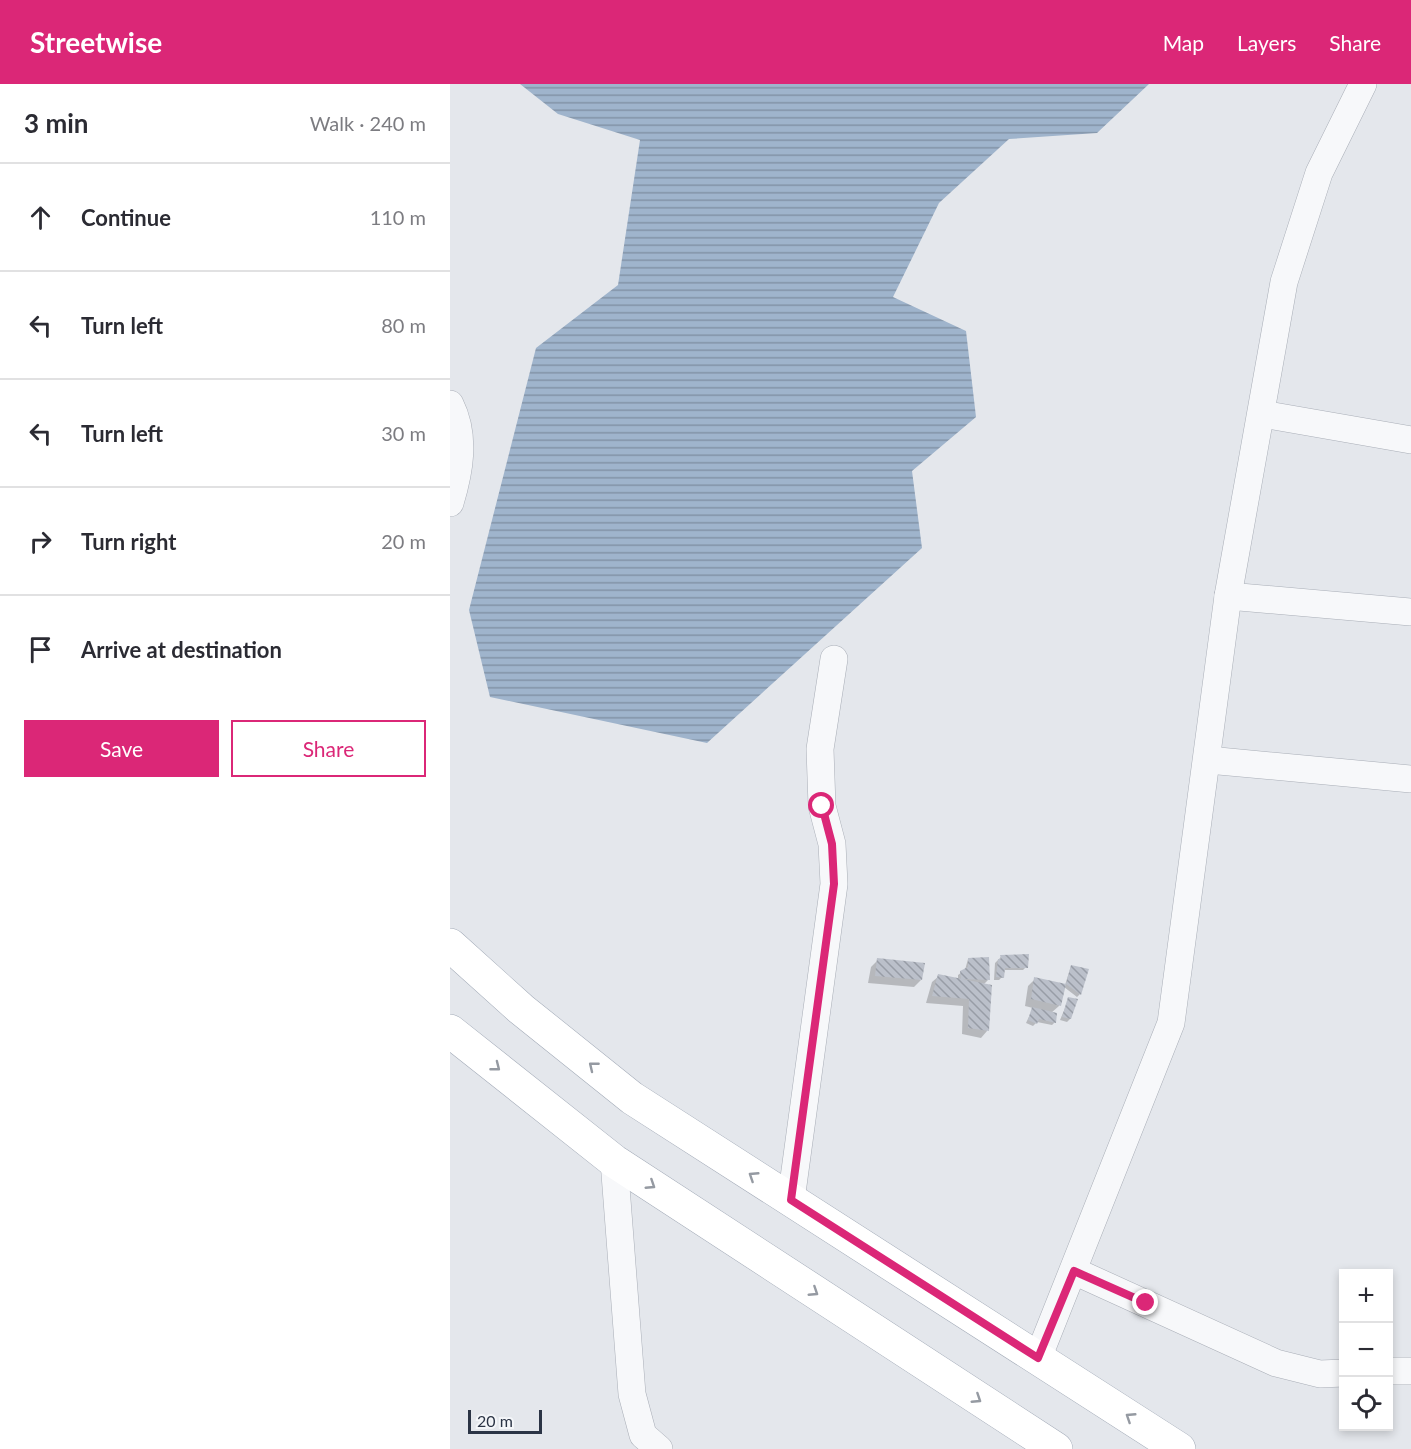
<!DOCTYPE html>
<html lang="en">
<head>
<meta charset="utf-8">
<style>
  :root { --surface:#fff; --page:#f7f7f7; --text:#2b2b33; --muted:#7c7c81; --line:#e1e1e2; --accent:#db2777 }
  body { margin:0; font-family:Lato,sans-serif; background:var(--page); color:var(--text) }
  .controls { position:absolute; right:18px; bottom:18px; display:grid; overflow:hidden; border-radius:0px; box-shadow:0 3px 9px #0003 }
  .controls button { width:54px; height:54px; display:grid; place-items:center; padding:0; border:0; border-bottom:2px solid var(--line); background:var(--surface); color:var(--text); font:30px sans-serif }
  .scale { position:absolute; left:18px; bottom:15px; width:74px; box-sizing:border-box; padding-left:6px; border:3px solid #2b3445; border-top:0; font-size:16px; line-height:21px; white-space:nowrap; color:#2b3445; -webkit-text-stroke:4px #f4f6f9; paint-order:stroke }
  .stop { position:absolute; width:18px; height:18px; margin:-14px; border:4px solid #db2777; border-radius:50%; background:#fff }
  .stop.end { background:#db2777; border-color:#fff; box-shadow:0 2px 6px #0008 }
  .list { margin:0; padding:0; list-style:none }
  h2 { display:flex; justify-content:space-between; align-items:center; height:78px; margin:0; padding:0 24px; font-size:26px }
  h2 small { font-size:20px; font-weight:400; color:var(--muted) }
  .list li { display:grid; grid-template-columns:39px 1fr auto; gap:18px; align-items:center; box-sizing:border-box; height:108px; padding:0 24px; border-top:2px solid var(--line) }
  .list b { display:block; font-size:22px; white-space:nowrap }
  .list em { font-size:20px; font-style:normal; color:var(--muted) }
  .actions { display:flex; gap:12px; padding:18px 24px }
  .actions a { flex:1; padding:14px 0; border:2px solid var(--accent); border-radius:0px; text-align:center; font-size:21px; color:var(--accent) }
  .actions .main { background:var(--accent); color:#fff }
  .icon { flex:none; width:33px; height:33px; fill:none; stroke:currentColor; stroke-width:2; stroke-linecap:round; stroke-linejoin:round }
  .map { position:relative; flex:none; width:961px; height:1365px; overflow:hidden }
  header { display:flex; align-items:center; gap:36px; box-sizing:border-box; height:84px; padding:0 30px; background:var(--accent); color:#fff }
  header strong { font-size:28px }
  nav { display:flex; gap:33px; margin-inline-start:auto; font-size:21px }
  main { display:flex }
  aside { flex:1; background:var(--surface) }
  .map>svg:first-child { display:block }
  .water { fill:url(#water-rules) }
  .shadow { fill:#0003 }
  .building { fill:url(#building-back-hatch) }
  .lines { fill:none; stroke-linecap:round; stroke-linejoin:round }
  .minor-casing { stroke:#a9aeb7; stroke-width:28 }
  .major-casing { stroke:#a3abb8; stroke-width:34 }
  .minor { stroke:#f7f8fa; stroke-width:27 }
  .major { stroke:#fff; stroke-width:33 }
  .oneway { stroke:#959aa2 }
  .route { stroke:#db2777; stroke-width:8 }
</style>
</head>
<body>
<header>
<strong>Streetwise</strong>
<nav><a>Map</a><a>Layers</a><a>Share</a></nav>
</header>
<main>
<aside>
<h2>3 min<small>Walk · 240 m</small></h2>
<ul class="list">
<li><svg class="icon" aria-label="ahead" viewBox="0 0 24 24"><path d="M12 20V5M6 11l6-6 6 6"/></svg><div><b>Continue</b></div><em>110 m</em></li>
<li><svg class="icon" aria-label="left" viewBox="0 0 24 24"><path d="M17 20v-9H6M10 6l-5 5 5 5"/></svg><div><b>Turn left</b></div><em>80 m</em></li>
<li><svg class="icon" aria-label="left" viewBox="0 0 24 24"><path d="M17 20v-9H6M10 6l-5 5 5 5"/></svg><div><b>Turn left</b></div><em>30 m</em></li>
<li><svg class="icon" aria-label="right" viewBox="0 0 24 24"><path d="M7 20v-9h11M14 6l5 5-5 5"/></svg><div><b>Turn right</b></div><em>20 m</em></li>
<li><svg class="icon" aria-label="arrive" viewBox="0 0 24 24"><path d="M6 21V4h12l-3 4 3 4H6"/></svg><div><b>Arrive at destination</b></div></li>
</ul>
<div class="actions"><a class="main">Save</a><a>Share</a></div>
</aside>
<div class="map">
<svg width="961" height="1365" viewBox="0 0 961 1365">
  <defs>
    <pattern id="water-rules" width="6" height="5" patternUnits="userSpaceOnUse" patternTransform="scale(1.5)"><rect width="6" height="5" fill="#9fb4cc"/><path d="M0 2.5h6" fill="none" stroke="#8293a7"/></pattern>
    <pattern id="building-back-hatch" width="6" height="6" patternUnits="userSpaceOnUse" patternTransform="scale(1.5)"><rect width="6" height="6" fill="#bbc0ca"/><path d="M-1 5l2 2M0 0l6 6M5-1l2 2" fill="none" stroke="#989da6"/></pattern>
  </defs>
  <rect width="100%" height="100%" fill="#e4e7ec"/>
  <!-- water -->
  <polygon class="water" points="70,0 699,0 647,49 559,55 489,119 443,213 516,247 526,333 462,387 472,464 257,659 40,613 19,526 86,264 168,201 190,56 108,30"/>
  <!-- shadow -->
  <g class="shadow">
    <polygon points="551,873 576,883 573,886 553,886 552,893 549,896 544,896 545,879"/>
    <polygon points="518,875 538,896 533,901 537,947 531,954 512,950 513,922 476,919 482,898 489,892 508,896 508,891 515,886"/>
    <polygon points="428,876 471,896 464,903 418,899 421,883"/>
    <polygon points="621,882 630,910 627,913 614,903 609,922 601,929 605,938 602,941 587,938 583,942 576,939 583,924 575,922 578,902 585,895 615,901"/>
    <polygon points="619,915 620,935 617,938 610,936"/>
  </g>
  <!-- building -->
  <g class="building">
    <polygon points="579,870 578,884 555,884 554,894 546,893 548,875 551,875 550,871"/>
    <polygon points="539,873 540,896 511,895 510,887 518,883 518,874"/>
    <polygon points="427,874 475,879 472,896 425,892"/>
    <polygon points="621,881 639,885 631,911 616,900"/>
    <polygon points="488,890 542,901 539,947 518,944 519,915 482,912"/>
    <polygon points="584,893 616,900 611,922 581,915"/>
    <polygon points="618,913 628,915 621,935 612,933"/>
    <polygon points="582,923 607,929 606,939 589,935 587,940 578,936"/>
  </g>
  <g class="lines">
    <!-- minor casing -->
    <g class="minor-casing">
      <g id="minor">
        <path d="M0,320C16,352 10,386 0,419"/>
        <polyline points="812,330 961,356"/>
        <polyline points="778,512 961,528"/>
        <polyline points="758,676 961,695"/>
        <polyline points="164,1077 182,1310 193,1351 209,1365"/>
        <polyline points="341,1116 384,800 382,760 372,722 370,665 384,575"/>
        <polyline points="624,1187 826,1279 870,1290 894,1289"/>
        <polyline points="588,1274 721,939 778,512 834,198 869,89 913,0"/>
        <polyline points="938,1287 961,1287"/>
      </g>
    </g>
    <!-- major casing -->
    <g class="major-casing">
      <g id="major">
        <polyline points="0,861 71,925 182,1014 729,1365"/>
        <polyline points="0,947 164,1077 606,1365"/>
      </g>
    </g>
    <!-- minor -->
    <use href="#minor" class="minor"/>
    <!-- major -->
    <use href="#major" class="major"/>
  </g>
  <!-- one-way arrows -->
  <defs><path id="oneway-chevron" d="M-2-3.5L2.5 0L-2 3.5" fill="none" stroke-width="1.6" stroke-linecap="round" stroke-linejoin="round" transform="scale(1.5)"/></defs>
  <g class="oneway">
    <use href="#oneway-chevron" transform="translate(143 982) rotate(-141)"/>
    <use href="#oneway-chevron" transform="translate(46 983) rotate(38)"/>
    <use href="#oneway-chevron" transform="translate(303 1092) rotate(-147)"/>
    <use href="#oneway-chevron" transform="translate(201 1101) rotate(33)"/>
    <use href="#oneway-chevron" transform="translate(364 1208) rotate(33)"/>
    <use href="#oneway-chevron" transform="translate(527 1315) rotate(33)"/>
    <use href="#oneway-chevron" transform="translate(680 1333) rotate(-147)"/>
  </g>
  <g class="lines">
    <!-- route -->
    <polyline class="route" points="372,722 382,760 384,800 341,1116 588,1274 624,1187 696,1219"/>
  </g>
</svg>
<div class="controls">
<button>+</button>
<button>−</button>
<button><svg class="icon" aria-label="locate" viewBox="0 0 24 24"><circle cx="12" cy="12" r="6"/><path d="M12 2v4M12 18v4M2 12h4M18 12h4"/></svg></button>
</div>
<div class="scale">20 m</div>
<div class="stop" style="left:372px;top:722px"></div>
<div class="stop end" style="left:696px;top:1219px"></div>
</div>
</main>
</body>
</html>
